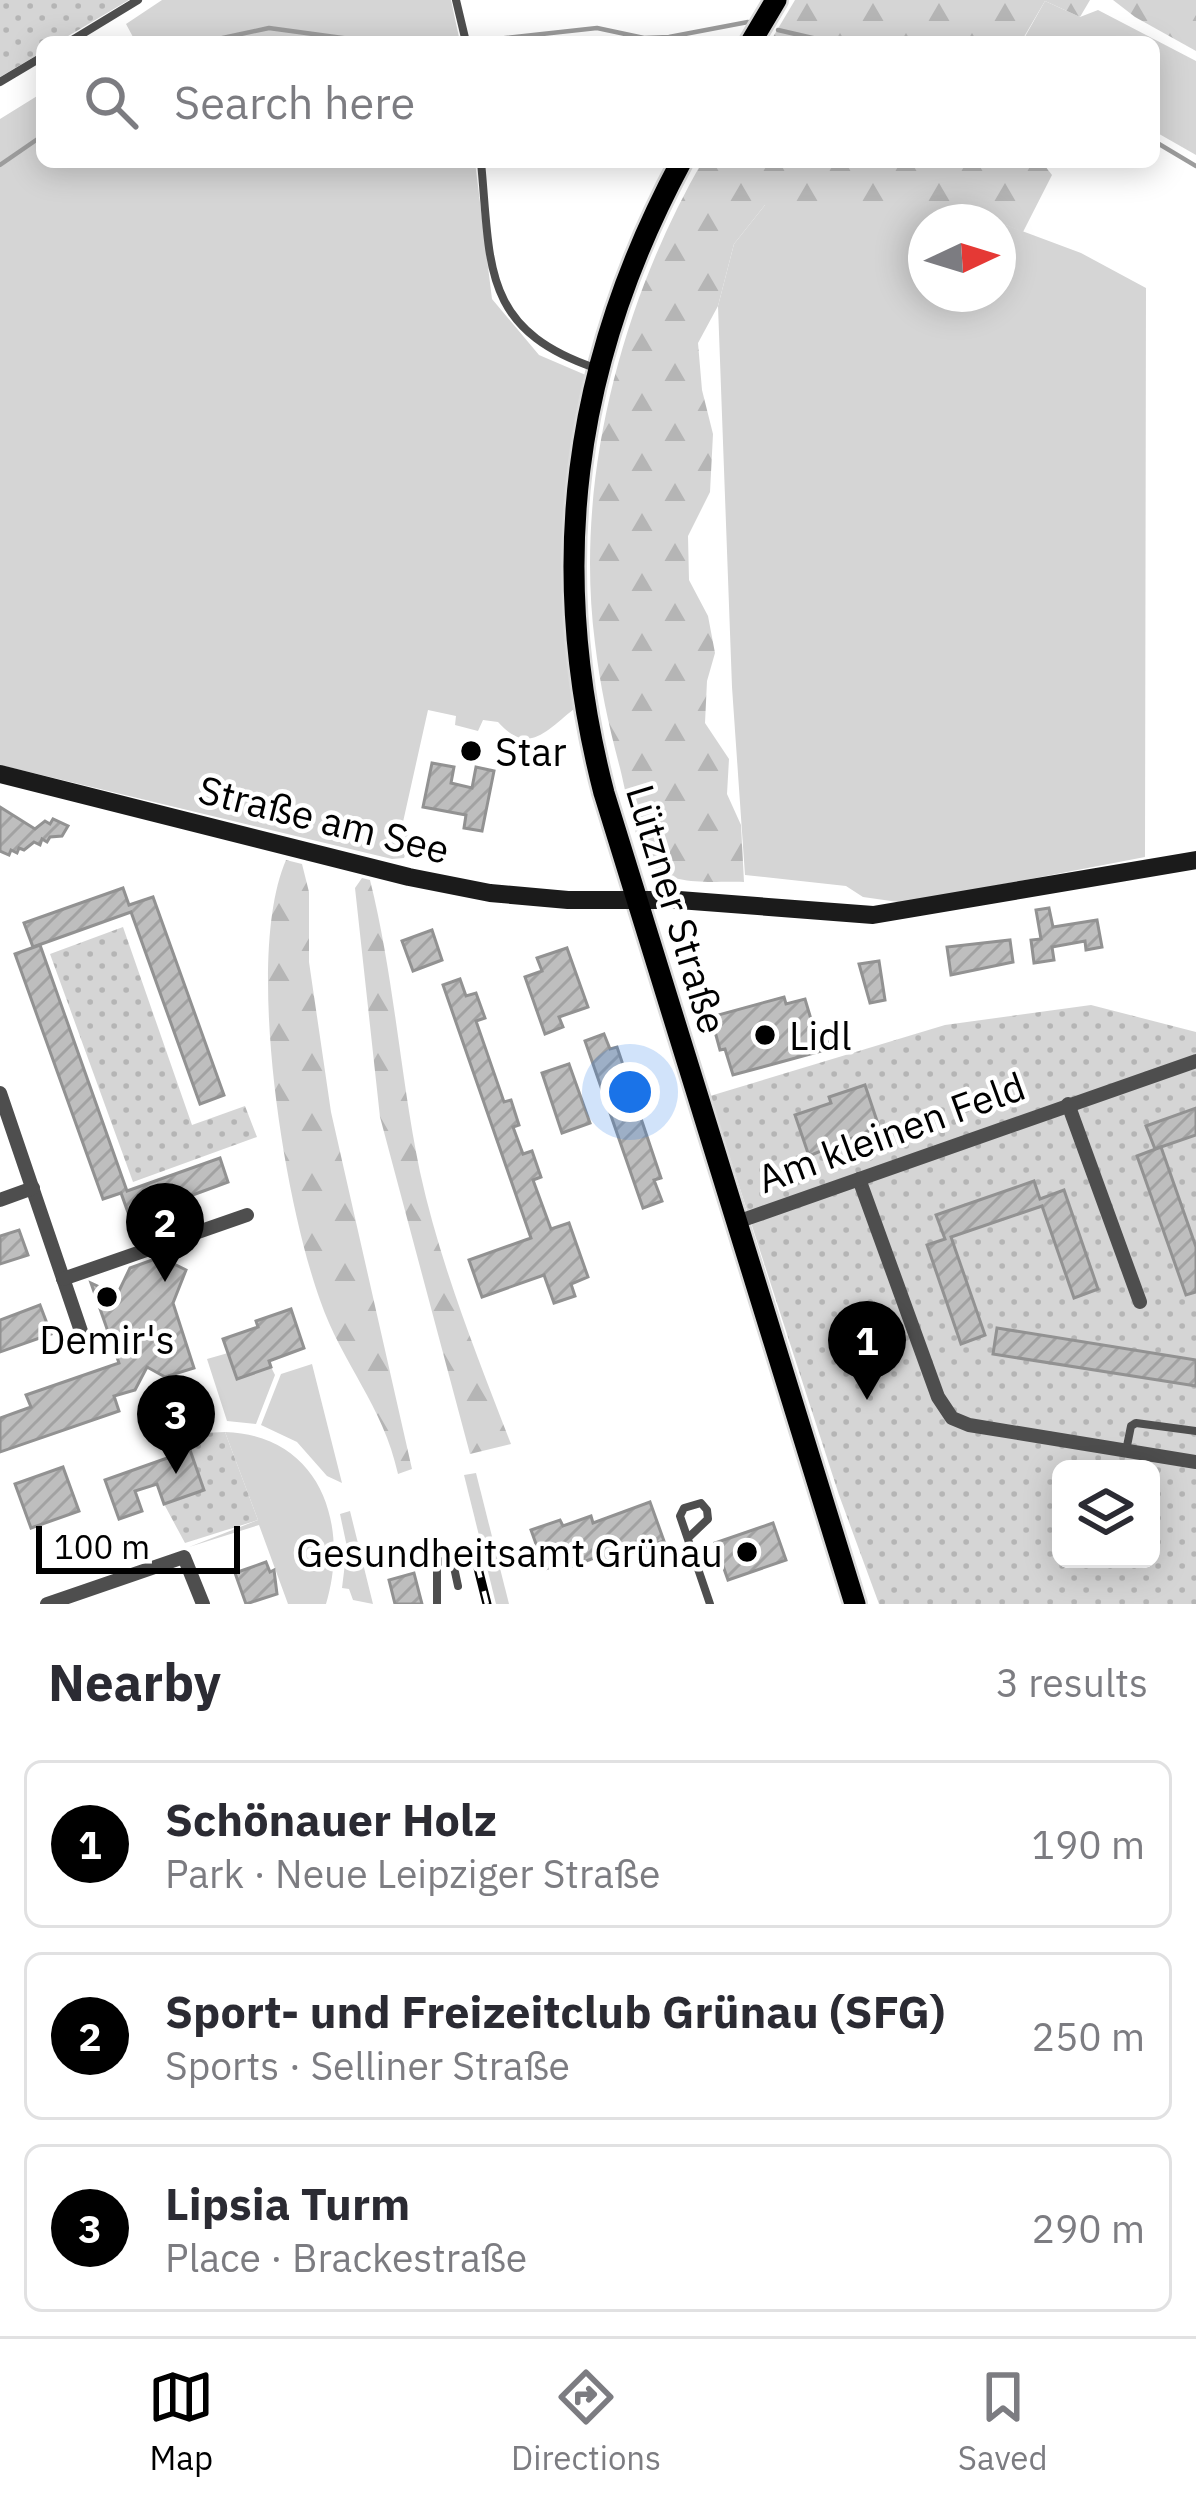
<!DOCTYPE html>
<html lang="en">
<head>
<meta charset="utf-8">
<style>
  :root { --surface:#fff; --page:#f7f7f7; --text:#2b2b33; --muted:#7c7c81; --line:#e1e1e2; --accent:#000 }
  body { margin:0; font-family:"IBM Plex Sans",sans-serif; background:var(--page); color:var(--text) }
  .controls { position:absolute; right:36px; bottom:36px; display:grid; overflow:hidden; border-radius:18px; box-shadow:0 6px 30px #0003 }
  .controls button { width:108px; height:108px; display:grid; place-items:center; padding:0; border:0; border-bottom:3px solid var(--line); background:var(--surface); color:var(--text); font:60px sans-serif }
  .compass { position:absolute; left:908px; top:204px; width:108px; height:108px; border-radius:50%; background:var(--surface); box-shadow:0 6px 30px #0003; rotate:86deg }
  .scale { position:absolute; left:36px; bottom:30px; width:204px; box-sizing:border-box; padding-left:12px; border:6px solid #000; border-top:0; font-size:33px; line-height:42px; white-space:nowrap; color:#000; -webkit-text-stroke:9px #fff; paint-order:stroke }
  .you { position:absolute; left:630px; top:1092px; width:42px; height:42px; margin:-30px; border:9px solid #fff; border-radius:50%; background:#1a73e8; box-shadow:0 0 0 18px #1a73e833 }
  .badge { display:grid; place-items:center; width:78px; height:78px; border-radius:50%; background:var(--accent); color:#fff; font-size:39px; font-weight:700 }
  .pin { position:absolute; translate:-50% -99px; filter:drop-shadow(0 3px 6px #0008) }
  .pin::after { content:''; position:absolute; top:63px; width:42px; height:36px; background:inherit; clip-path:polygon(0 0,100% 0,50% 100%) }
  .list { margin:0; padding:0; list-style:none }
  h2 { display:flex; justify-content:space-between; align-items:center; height:156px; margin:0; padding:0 48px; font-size:51px }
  h2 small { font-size:39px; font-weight:400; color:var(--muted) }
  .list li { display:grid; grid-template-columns:78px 1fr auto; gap:36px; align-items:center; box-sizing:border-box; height:168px; margin:0 24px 24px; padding:0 24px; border:3px solid var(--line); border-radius:18px }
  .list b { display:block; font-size:45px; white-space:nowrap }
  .list p { margin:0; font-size:39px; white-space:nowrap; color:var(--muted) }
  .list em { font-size:39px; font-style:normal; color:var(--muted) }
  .icon { flex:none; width:66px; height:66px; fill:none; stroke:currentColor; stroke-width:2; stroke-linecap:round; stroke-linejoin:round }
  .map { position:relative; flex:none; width:1196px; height:1604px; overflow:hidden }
  .search { position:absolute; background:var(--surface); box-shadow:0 6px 30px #0003; left:36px; right:36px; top:36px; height:132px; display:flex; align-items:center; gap:30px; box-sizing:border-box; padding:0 42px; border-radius:18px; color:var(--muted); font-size:45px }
  .sheet { height:732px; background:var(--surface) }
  nav { display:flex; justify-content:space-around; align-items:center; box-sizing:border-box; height:168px; border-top:3px solid var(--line); background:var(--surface); font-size:33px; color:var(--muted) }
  nav a { display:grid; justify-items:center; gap:6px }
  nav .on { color:var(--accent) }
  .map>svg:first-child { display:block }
  .grass { fill:#d5d5d5 }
  .forest { fill:url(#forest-firs) }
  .park { fill:url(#park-dots); fill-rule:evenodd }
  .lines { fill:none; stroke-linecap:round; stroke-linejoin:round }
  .stream { stroke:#9c9c9c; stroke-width:4.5 }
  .building { fill:url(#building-hatch); stroke:#929292; stroke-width:3 }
  .primary-casing { stroke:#dbdbdb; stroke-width:26 }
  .lane { stroke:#4e4e4e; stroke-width:8 }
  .street { stroke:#4e4e4e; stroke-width:14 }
  .secondary { stroke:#1b1b1b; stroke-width:18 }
  .primary { stroke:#000; stroke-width:21 }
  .rail-casing { stroke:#000; stroke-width:9 }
  .rail { stroke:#fff; stroke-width:4.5; stroke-dasharray:14; stroke-linecap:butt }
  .poi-dot { fill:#000; stroke:#fff; stroke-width:4.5 }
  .labels { text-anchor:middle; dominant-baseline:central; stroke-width:9; stroke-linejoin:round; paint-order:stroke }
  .poi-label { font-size:39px; fill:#000; stroke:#fff; text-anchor:start }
  .street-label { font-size:39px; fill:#000; stroke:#fff }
</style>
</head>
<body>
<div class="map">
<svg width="1196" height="1604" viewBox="0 0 1196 1604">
  <defs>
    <pattern id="forest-firs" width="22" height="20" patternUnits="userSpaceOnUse" patternTransform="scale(3)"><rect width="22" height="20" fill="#d5d5d5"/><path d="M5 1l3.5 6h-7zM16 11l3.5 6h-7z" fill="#b5b5b5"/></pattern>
    <pattern id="park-dots" width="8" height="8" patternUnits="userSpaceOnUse" patternTransform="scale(3)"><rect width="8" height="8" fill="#d5d5d5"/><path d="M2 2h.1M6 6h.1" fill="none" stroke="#b5b5b5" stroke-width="1.8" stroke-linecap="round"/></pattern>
    <pattern id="building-hatch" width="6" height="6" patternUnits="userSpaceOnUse" patternTransform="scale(3)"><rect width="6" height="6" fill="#bebebe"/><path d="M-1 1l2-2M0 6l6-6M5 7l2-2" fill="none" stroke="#a2a2a2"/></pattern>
  </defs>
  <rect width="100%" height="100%" fill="#fff"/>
  <!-- grass -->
  <g class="grass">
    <polygon points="162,0 451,0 460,42 125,42 133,37 126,24"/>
    <polygon points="1045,1 1080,17 1098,10 1196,61 1196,155 1154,131 1154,42 1022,42"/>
    <path d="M42,93V162H475L492,299L539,355L588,376L569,627L574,709C546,731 528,756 498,722L483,720L478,731L455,725L456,716L428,710L401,831L413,835L404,858L392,859L0,765V119Z"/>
    <path d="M765,205C836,206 931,196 998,222H926V294H998V222L1081,253L1146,288L1145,857L905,903L863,897L846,886L745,875L732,687L718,306L734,244Z"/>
    <polygon points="228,1353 237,1378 271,1367 275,1375 256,1424 227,1421 207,1359"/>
    <polygon points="312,1364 342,1483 327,1476 297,1442 261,1425 281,1374"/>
    <polygon points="194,1391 207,1394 215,1418 186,1426 176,1397"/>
    <path d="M225,1432C320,1435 350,1524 326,1604H288L259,1525L189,1547L258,1520Z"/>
    <polygon points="476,1473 509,1604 496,1604 464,1475"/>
    <polygon points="350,1511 373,1604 353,1600 349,1589 342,1588 347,1547 340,1514"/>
  </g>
  <!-- forest -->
  <g class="forest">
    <polygon points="795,0 1090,0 1080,17 1045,1 1021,42 770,42"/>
    <polygon points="1113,0 1196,0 1196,51 1135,17"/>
    <path d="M702,162H1042L1052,175L1023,232L980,215L932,209L765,205L734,244L718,306L698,343L702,390L713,434L710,492L688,536L689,580L708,616L715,653L707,681L705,723L729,759L727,794L741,825L744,882C719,881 676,886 656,869C635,852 627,795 620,768C609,727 600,686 595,643C574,481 621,303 702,162Z"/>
    <path d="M286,860L302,864L309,892V962L331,1112L412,1469L398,1474C383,1405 342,1364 320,1300C284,1200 244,957 286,860Z"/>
    <path d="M362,878L370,880C394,976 400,1075 420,1172C440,1264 477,1356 511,1444L470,1454L380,1117L355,888Z"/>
  </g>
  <!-- park -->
  <g class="park">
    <polygon points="0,0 129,0 58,42 42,42 42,52 0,77"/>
    <polygon points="123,927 192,1125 245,1106 257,1137 133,1182 50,954"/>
    <path d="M1091,1005L1196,1032V1604H879L839,1495L710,1096L945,1025ZM1061,1469H1151V1559H1061Z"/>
    <polygon points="225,1432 258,1520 185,1543 164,1504 204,1489 190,1450 180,1453 176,1442 203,1433"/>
  </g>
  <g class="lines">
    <!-- stream -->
    <g class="stream">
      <polyline points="778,30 830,42"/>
      <polyline points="204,42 269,28 372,42"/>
      <polyline points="470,42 597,28 644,38 669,37 748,22"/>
      <polyline points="1154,141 1196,166"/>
      <polyline points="0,165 42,136"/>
    </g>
  </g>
  <!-- building -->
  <g class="building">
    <polygon points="432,763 454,767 451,783 472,788 476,767 494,771 482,831 464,828 466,815 423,807"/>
    <polygon points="0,807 35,829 45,821 50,824 53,819 68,826 62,836 50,837 47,842 42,839 40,845 34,842 24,850 19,848 17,853 11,850 9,855 0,851"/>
    <polygon points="123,888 129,905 153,897 224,1095 200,1104 131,912 33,947 24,923"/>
    <polygon points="1049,908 1053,927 1097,920 1102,947 1086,950 1085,941 1052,947 1054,960 1034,963 1031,940 1041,939 1036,910"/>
    <polygon points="432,930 442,960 413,971 402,941"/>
    <polygon points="1010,940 1013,962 951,975 947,947"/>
    <polygon points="40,945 127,1191 220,1158 228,1182 130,1218 121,1193 103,1199 15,954"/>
    <polygon points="567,948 588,1007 559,1017 563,1027 545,1034 525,977 542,971 537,958"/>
    <polygon points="879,961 885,1000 870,1003 859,964"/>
    <polygon points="460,979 466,996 476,993 485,1018 476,1021 504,1102 511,1100 519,1125 513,1127 523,1154 532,1151 541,1177 533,1180 551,1229 569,1223 588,1277 571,1284 575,1296 554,1303 544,1275 482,1297 469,1260 531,1238 443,985"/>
    <polygon points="784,997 786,1004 805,999 816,1036 825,1034 829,1049 733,1075 725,1049 720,1050 711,1017"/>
    <polygon points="604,1034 610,1049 617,1047 661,1178 654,1180 662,1201 643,1208 585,1041"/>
    <polygon points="569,1064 590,1123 562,1133 542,1073"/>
    <polygon points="865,1085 879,1127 809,1156 795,1115 831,1103 829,1097"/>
    <polygon points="1196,1108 1196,1135 1155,1149 1146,1126"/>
    <polygon points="1161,1147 1196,1247 1196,1292 1186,1295 1137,1156"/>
    <polygon points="1034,1181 1040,1199 1064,1190 1098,1289 1074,1298 1042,1206 951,1237 985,1335 961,1344 927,1245 945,1239 936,1215"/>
    <polygon points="19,1230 28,1255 0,1264 0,1236"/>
    <polygon points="169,1254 172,1263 186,1270 173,1303 194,1368 165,1377 147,1367 135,1390 114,1396 119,1411 0,1452 0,1418 31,1407 26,1395 119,1363 91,1283 117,1295 130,1268"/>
    <polygon points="40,1305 51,1334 0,1352 0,1320"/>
    <polygon points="291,1309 304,1348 269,1361 271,1367 237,1379 223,1339 258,1327 256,1321"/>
    <polygon points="997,1328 1196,1360 1196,1386 993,1354"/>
    <polygon points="190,1450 204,1490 164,1504 157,1484 135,1491 142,1511 119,1519 105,1480"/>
    <polygon points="63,1467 79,1511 31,1528 15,1484"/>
    <polygon points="650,1502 664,1541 605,1562 602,1555 573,1566 571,1560 545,1569 531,1530 560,1520 563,1526 591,1516 593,1523"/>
    <polygon points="773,1523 786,1560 728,1580 715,1543"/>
    <polygon points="266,1562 270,1572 274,1570 277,1594 246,1604 235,1573"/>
    <polygon points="414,1573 422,1604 395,1604 389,1580"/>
  </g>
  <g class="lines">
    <!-- primary casing -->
    <g class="primary-casing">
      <g id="primary">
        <polyline points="751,42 776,0"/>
        <path d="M681,162C572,365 546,569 604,793L855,1604"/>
      </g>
    </g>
    <!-- lane -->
    <g class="lane">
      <polyline points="456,0 466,42"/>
      <polyline points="69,42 138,0"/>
      <polyline points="0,82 42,57"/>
      <path d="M481,162C491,265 481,329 595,368"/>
      <polyline points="1126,1451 1131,1426 1136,1423 1196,1431"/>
      <polyline points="688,1538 708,1519 707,1510 701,1503 684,1508 680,1516 710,1604"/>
      <polyline points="437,1604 437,1563 452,1558 458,1586"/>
    </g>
    <!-- street -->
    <g class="street">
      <polyline points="0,1093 83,1337"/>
      <polyline points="1068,1104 1140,1302"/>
      <polyline points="859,1179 938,1397 952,1418 969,1425 1196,1462"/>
      <polyline points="0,1200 33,1188"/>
      <polyline points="737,1222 1196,1061"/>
      <polyline points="63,1279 247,1215"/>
      <polyline points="47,1604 184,1557 203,1604"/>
    </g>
    <!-- secondary -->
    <polyline class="secondary" points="0,774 409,877 490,893 568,900 679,900 873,915 1196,860"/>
    <!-- primary -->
    <use href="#primary" class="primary"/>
    <!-- rail casing -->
    <g class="rail-casing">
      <polyline id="rail" points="477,1564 487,1604"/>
    </g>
    <!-- rail -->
    <use href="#rail" class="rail"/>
  </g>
  <!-- markers -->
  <g class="poi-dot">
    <circle cx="471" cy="751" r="12"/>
    <circle cx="765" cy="1035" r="12"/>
    <circle cx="107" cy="1297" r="12"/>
    <circle cx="747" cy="1552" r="12"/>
  </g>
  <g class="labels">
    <!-- poi labels -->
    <g class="poi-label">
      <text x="495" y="751">Star</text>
      <text x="789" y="1035">Lidl</text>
      <text x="107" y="1339" text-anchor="middle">Demir's</text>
      <text x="723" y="1552" text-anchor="end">Gesundheitsamt Grünau</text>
    </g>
    <!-- street labels -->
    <g class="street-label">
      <text transform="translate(324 819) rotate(14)">Straße am See</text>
      <text transform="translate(677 909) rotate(73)">Lützner Straße</text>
      <text transform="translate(891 1132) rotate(-20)">Am kleinen Feld</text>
    </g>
  </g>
</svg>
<div class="controls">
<button><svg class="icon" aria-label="layers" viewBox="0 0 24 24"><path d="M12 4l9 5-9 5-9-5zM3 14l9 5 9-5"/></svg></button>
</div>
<svg class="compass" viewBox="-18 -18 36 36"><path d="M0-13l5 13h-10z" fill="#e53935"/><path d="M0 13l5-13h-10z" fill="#7c7c81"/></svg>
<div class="scale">100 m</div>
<div class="you"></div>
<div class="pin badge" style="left:867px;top:1400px">1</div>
<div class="pin badge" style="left:165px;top:1282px">2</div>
<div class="pin badge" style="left:176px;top:1474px">3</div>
<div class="search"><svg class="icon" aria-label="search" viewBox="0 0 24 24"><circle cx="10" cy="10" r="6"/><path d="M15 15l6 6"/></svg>Search here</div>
</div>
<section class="sheet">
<h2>Nearby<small>3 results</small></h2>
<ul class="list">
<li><span class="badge">1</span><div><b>Schönauer Holz</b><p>Park · Neue Leipziger Straße</p></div><em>190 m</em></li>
<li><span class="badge">2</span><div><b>Sport- und Freizeitclub Grünau (SFG)</b><p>Sports · Selliner Straße</p></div><em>250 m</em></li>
<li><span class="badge">3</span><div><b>Lipsia Turm</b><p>Place · Brackestraße</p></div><em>290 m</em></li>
</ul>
</section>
<nav>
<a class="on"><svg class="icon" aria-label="map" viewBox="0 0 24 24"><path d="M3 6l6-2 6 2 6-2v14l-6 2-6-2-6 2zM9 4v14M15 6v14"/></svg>Map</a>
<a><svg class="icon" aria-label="directions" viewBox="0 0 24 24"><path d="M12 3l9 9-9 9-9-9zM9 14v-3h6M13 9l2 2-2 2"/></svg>Directions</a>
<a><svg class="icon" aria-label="saved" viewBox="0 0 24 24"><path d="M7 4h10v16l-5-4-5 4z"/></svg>Saved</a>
</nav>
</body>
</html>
